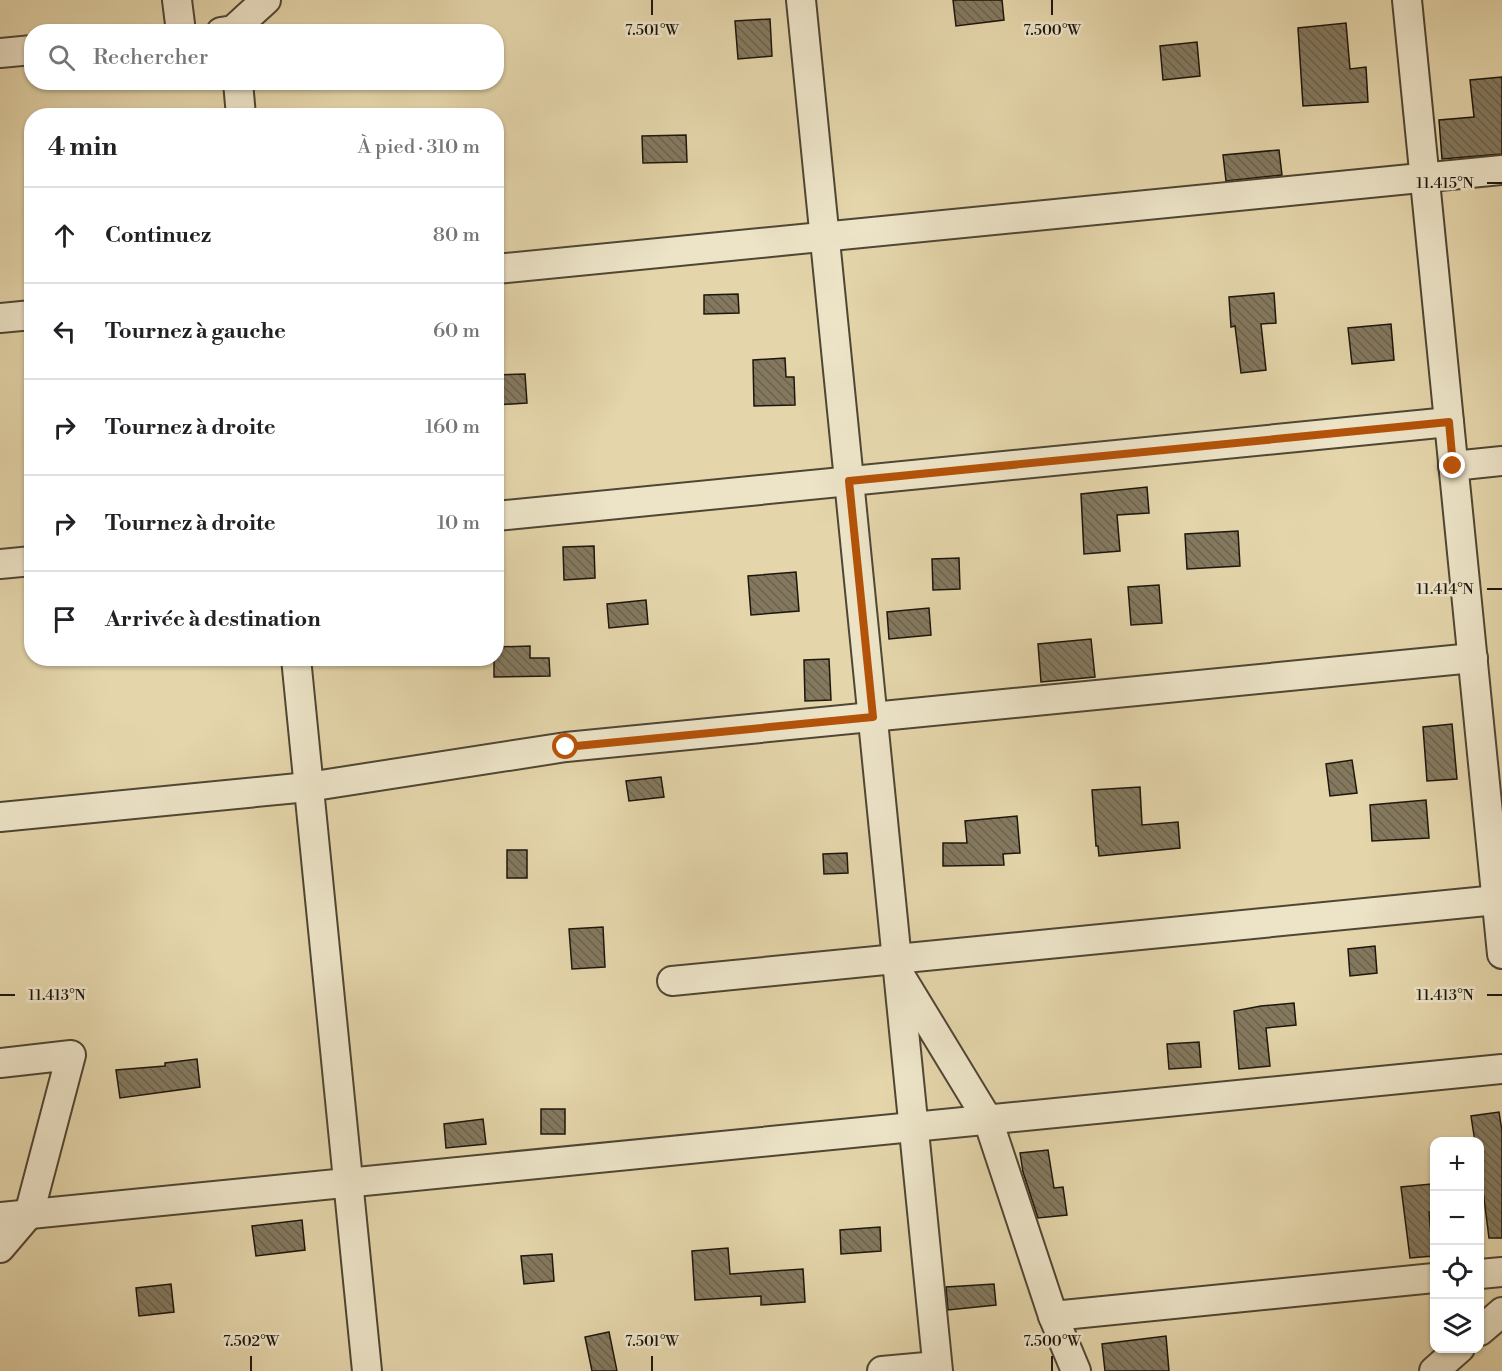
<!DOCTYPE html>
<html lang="fr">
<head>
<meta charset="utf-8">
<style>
  :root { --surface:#fff; --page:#f2f2f2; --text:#202124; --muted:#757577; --line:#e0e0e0 }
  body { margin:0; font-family:"Libre Bodoni",serif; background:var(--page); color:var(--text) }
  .controls { position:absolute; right:18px; bottom:18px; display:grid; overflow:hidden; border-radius:12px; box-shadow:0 2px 4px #0004 }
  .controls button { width:54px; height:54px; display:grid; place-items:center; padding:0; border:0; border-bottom:2px solid var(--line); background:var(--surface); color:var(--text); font:30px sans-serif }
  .stop { position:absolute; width:18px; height:18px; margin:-14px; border:4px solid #b45309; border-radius:50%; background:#fff }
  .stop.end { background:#b45309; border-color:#fff; box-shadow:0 2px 6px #0008 }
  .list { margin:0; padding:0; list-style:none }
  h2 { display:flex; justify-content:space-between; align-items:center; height:78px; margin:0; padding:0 24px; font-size:26px }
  h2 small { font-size:20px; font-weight:400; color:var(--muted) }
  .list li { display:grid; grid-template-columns:39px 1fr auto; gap:18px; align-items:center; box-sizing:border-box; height:96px; padding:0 24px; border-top:2px solid var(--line) }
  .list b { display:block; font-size:22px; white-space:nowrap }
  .list em { font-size:20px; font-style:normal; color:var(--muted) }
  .icon { flex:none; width:33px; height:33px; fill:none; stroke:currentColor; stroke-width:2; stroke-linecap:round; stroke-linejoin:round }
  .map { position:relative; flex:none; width:1502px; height:1371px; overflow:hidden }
  .search { position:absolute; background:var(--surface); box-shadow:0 2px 4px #0004; left:24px; top:24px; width:480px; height:66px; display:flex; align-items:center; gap:15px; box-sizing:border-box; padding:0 21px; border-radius:24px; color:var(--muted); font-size:22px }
  .panel { position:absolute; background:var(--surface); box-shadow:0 2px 4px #0004; left:24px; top:108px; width:480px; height:558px; border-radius:24px }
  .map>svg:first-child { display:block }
  .building { fill:url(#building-back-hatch); stroke:#1d160d; stroke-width:1.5 }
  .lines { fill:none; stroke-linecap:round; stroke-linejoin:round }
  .minor-casing { stroke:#4f4634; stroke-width:32 }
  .minor { stroke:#ede4c8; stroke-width:28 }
  .route { stroke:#b45309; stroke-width:8 }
  .ticks { fill:none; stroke:#1d160d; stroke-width:2 }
  .ticks-label { font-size:15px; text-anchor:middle; fill:#1d160d; stroke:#ede4c8; stroke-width:5; stroke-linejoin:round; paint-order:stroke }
</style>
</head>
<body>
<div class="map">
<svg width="1502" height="1371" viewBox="0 0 1502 1371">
  <defs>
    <pattern id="building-back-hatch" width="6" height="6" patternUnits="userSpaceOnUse" patternTransform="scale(1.5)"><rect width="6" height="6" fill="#84795f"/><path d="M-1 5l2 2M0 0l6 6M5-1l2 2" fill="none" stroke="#6b624d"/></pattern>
  </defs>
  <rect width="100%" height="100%" fill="#e4d5aa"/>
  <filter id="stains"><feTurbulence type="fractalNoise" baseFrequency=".00333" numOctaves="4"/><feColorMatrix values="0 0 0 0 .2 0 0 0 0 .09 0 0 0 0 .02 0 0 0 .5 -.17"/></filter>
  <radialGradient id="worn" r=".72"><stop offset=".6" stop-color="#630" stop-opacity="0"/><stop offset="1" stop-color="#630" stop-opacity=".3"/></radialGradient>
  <!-- building -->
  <g class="building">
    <polygon points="953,0 1002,0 1004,20 956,26"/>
    <polygon points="770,19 772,56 738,59 735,21"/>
    <polygon points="1346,23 1350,69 1366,67 1368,102 1303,106 1298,28"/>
    <polygon points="1197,42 1200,76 1163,80 1160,46"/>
    <polygon points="1502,77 1502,154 1442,159 1439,120 1474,117 1470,80"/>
    <polygon points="686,135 687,162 643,163 642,136"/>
    <polygon points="1279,150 1282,175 1226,181 1223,155"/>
    <polygon points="1274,293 1276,323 1261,324 1266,370 1241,373 1235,326 1231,327 1229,297"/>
    <polygon points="738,294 739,313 704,314 704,295"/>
    <polygon points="1391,324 1394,360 1352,364 1348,328"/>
    <polygon points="785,358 786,377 794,377 795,405 754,406 753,360"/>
    <polygon points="525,374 527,403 496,405 496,375"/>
    <polygon points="1147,487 1149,513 1117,515 1120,551 1084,554 1081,494"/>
    <polygon points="1238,531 1240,566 1187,569 1185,534"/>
    <polygon points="594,546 595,578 564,580 563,547"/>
    <polygon points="959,558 960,589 933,590 932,559"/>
    <polygon points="796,572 799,611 751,615 748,576"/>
    <polygon points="1159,585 1162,623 1131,625 1128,587"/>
    <polygon points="646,600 648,624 609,628 607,604"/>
    <polygon points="929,608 931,635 889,639 887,612"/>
    <polygon points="1091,639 1095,677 1041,682 1038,644"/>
    <polygon points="530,646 530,658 549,658 550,676 494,677 494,658 496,658 496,647"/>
    <polygon points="829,659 831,700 805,701 804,660"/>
    <polygon points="1452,724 1457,779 1427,781 1423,727"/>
    <polygon points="1352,760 1357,793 1330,796 1326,764"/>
    <polygon points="661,777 664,797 629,801 626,781"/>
    <polygon points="1140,787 1142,825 1178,822 1180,848 1099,856 1098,846 1096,846 1092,790"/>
    <polygon points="1426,800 1429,838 1372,841 1370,805"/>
    <polygon points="1017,816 1020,853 1003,854 1004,865 943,866 943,843 967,843 965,821"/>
    <rect x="507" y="850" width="20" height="28"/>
    <polygon points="847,853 848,873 824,874 823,854"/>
    <polygon points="603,927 605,967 572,969 569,929"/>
    <polygon points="1375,946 1377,973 1350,976 1348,949"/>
    <polygon points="1294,1003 1296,1025 1266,1028 1270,1066 1239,1069 1234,1011 1261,1006"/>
    <polygon points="1199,1042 1201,1067 1169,1069 1167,1044"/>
    <polygon points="197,1059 200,1087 120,1098 116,1070 165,1066 165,1063"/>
    <rect x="541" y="1109" width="24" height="25"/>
    <polygon points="1499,1112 1502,1131 1502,1238 1489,1238 1479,1159 1479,1142 1475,1142 1471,1116"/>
    <polygon points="483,1119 486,1144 446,1148 444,1124"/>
    <polygon points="1048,1150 1054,1188 1063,1187 1067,1215 1038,1218 1023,1172 1020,1153"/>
    <polygon points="1431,1184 1434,1211 1429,1212 1433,1256 1410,1258 1401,1187"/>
    <polygon points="302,1220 305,1250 256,1256 252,1226"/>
    <polygon points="880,1227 881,1251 841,1254 840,1230"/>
    <polygon points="728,1248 730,1274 803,1269 805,1302 761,1305 761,1296 695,1300 692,1251"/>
    <polygon points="552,1254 554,1281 524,1284 521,1256"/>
    <polygon points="171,1284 174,1312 139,1316 136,1288"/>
    <polygon points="994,1284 996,1305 948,1310 946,1287"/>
    <polygon points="609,1332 617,1371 592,1371 585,1337"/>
    <polygon points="1166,1336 1169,1371 1105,1371 1102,1344"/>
  </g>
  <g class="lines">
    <!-- minor casing -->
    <g class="minor-casing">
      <g id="minor">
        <polyline points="177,0 181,32"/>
        <polyline points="801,0 938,1371"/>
        <polyline points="1407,0 1502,954"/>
        <polyline points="221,32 233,30 266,0"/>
        <polyline points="0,53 32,50"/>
        <polyline points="238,82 241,116"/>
        <polyline points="496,269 1502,170"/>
        <polyline points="0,318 32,315"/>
        <polyline points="1453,466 1502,461"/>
        <polyline points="496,516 1449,422"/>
        <polyline points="0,564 32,561"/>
        <polyline points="296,658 367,1371"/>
        <polyline points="0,817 308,787 566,747 1473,658"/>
        <polyline points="901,977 988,1120 1053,1316 1076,1371"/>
        <polyline points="672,981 1497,900"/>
        <polyline points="0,1063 71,1055 29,1214 0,1248"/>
        <polyline points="0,1217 1502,1069"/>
        <polyline points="1480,1274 1502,1272"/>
        <polyline points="1053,1316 1434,1278"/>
        <polyline points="1480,1331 1502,1312"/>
        <polyline points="882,1371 937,1366"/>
        <polyline points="1434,1371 1460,1348"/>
      </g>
    </g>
    <!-- minor -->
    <use href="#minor" class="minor"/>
  </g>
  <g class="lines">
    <!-- route -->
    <polyline class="route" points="566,747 873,717 849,481 1449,422 1453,466"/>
  </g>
  <!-- ticks -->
  <path class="ticks" d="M652,0V15M1052,0V15M1487,183H1502M1487,589H1502M0,995H15M1487,995H1502M251,1356V1371M652,1356V1371M1052,1356V1371"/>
  <g class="ticks-label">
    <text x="652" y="35">7.501°W</text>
    <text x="1052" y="35">7.500°W</text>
    <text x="1445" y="188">11.415°N</text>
    <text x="1445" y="594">11.414°N</text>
    <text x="57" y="1000">11.413°N</text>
    <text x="1445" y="1000">11.413°N</text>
    <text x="251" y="1346">7.502°W</text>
    <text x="652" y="1346">7.501°W</text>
    <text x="1052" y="1346">7.500°W</text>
  </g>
  <rect width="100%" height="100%" filter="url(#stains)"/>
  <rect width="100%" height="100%" fill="url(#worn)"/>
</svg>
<div class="controls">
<button>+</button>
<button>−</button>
<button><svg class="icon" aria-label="locate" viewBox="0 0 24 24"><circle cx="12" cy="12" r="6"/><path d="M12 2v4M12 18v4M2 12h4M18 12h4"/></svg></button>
<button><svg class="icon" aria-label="layers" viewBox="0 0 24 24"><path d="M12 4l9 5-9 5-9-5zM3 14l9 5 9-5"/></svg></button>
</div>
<div class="stop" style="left:566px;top:747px"></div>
<div class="stop end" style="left:1453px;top:466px"></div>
<div class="search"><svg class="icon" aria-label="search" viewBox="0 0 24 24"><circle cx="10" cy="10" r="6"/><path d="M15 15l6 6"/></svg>Rechercher</div>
<section class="panel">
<h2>4 min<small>À pied · 310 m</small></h2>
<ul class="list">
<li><svg class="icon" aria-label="ahead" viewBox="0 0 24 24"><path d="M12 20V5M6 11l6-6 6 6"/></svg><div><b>Continuez</b></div><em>80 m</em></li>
<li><svg class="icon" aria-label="left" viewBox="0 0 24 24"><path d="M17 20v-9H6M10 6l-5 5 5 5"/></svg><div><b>Tournez à gauche</b></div><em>60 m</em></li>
<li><svg class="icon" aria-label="right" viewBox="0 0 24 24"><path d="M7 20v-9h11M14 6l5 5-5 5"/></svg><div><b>Tournez à droite</b></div><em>160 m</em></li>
<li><svg class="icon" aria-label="right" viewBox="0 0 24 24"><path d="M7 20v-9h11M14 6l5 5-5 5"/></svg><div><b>Tournez à droite</b></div><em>10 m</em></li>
<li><svg class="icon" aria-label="arrive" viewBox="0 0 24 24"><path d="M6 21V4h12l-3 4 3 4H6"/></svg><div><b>Arrivée à destination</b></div></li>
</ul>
</section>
</div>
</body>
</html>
